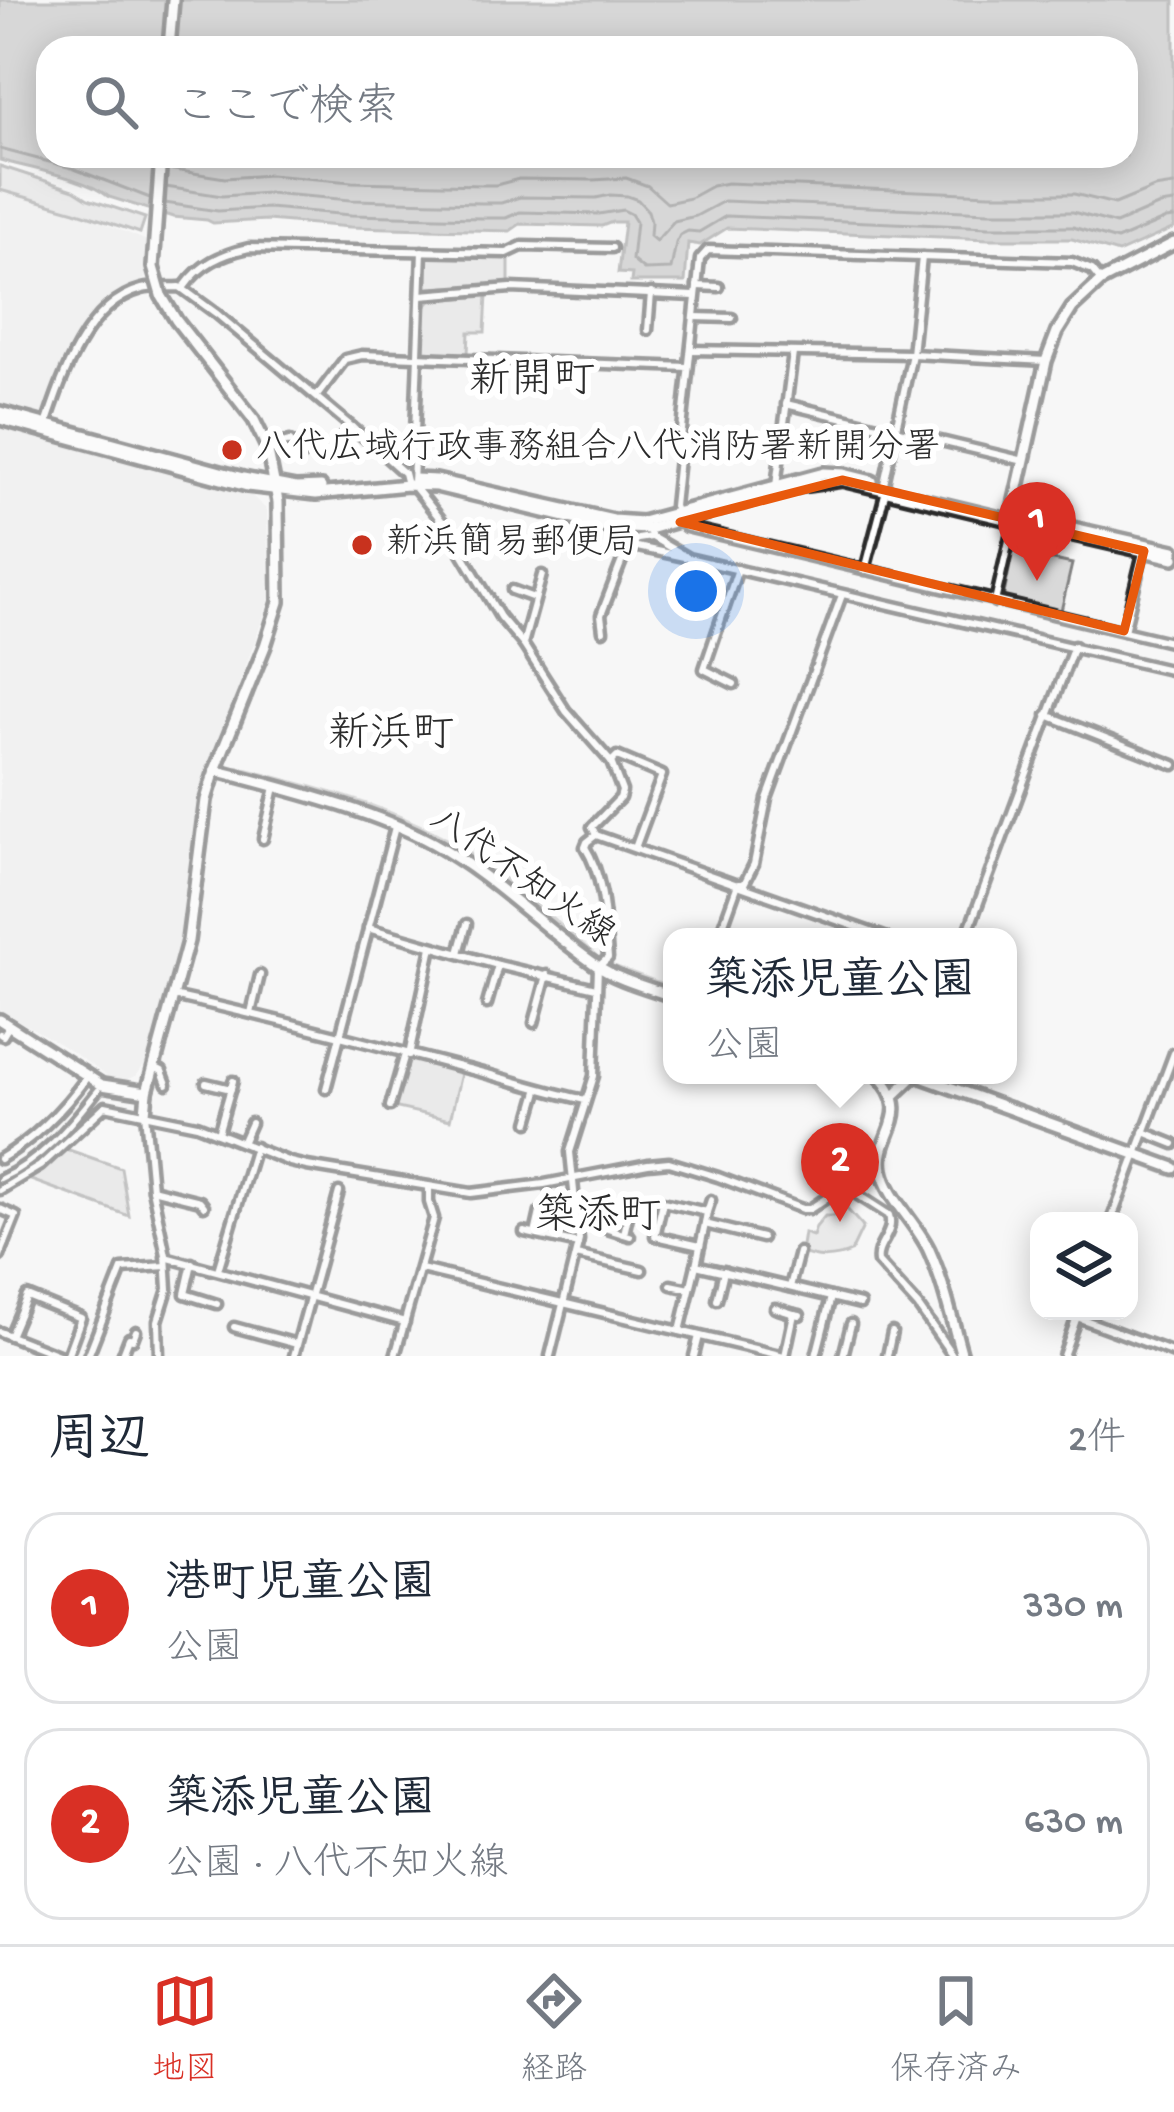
<!DOCTYPE html>
<html lang="ja">
<head>
<meta charset="utf-8">
<style>
  :root { --surface:#fff; --page:#f6f6f7; --text:#1f2937; --muted:#747a83; --line:#e0e1e3; --accent:#d93025 }
  body { margin:0; font-family:"Gochi Hand","Klee One",sans-serif; background:var(--page); color:var(--text) }
  .controls { position:absolute; right:36px; bottom:36px; display:grid; overflow:hidden; border-radius:24px; box-shadow:0 6px 30px #0003 }
  .controls button { width:108px; height:108px; display:grid; place-items:center; padding:0; border:0; border-bottom:3px solid var(--line); background:var(--surface); color:var(--text); font:60px sans-serif }
  .you { position:absolute; left:696px; top:591px; width:42px; height:42px; margin:-30px; border:9px solid #fff; border-radius:50%; background:#1a73e8; box-shadow:0 0 0 18px #1a73e833 }
  .badge { display:grid; place-items:center; width:78px; height:78px; border-radius:50%; background:var(--accent); color:#fff; font-size:39px; font-weight:700 }
  .pin { position:absolute; translate:-50% -99px; filter:drop-shadow(0 3px 6px #0008) }
  .pin::after { content:''; position:absolute; top:63px; width:42px; height:36px; background:inherit; clip-path:polygon(0 0,100% 0,50% 100%) }
  .popup { position:absolute; left:663px; top:928px; width:354px; height:156px; box-sizing:border-box; display:grid; place-content:center; border-radius:24px; background:var(--surface); filter:drop-shadow(0 3px 9px #0005); font-size:39px; white-space:nowrap; color:var(--muted) }
  .popup b { font-size:45px; color:var(--text) }
  .popup::after { content:''; position:absolute; left:50%; top:100%; margin-left:-24px; border:24px solid transparent; border-top-color:var(--surface) }
  .list { margin:0; padding:0; list-style:none }
  h2 { display:flex; justify-content:space-between; align-items:center; height:156px; margin:0; padding:0 48px; font-size:51px }
  h2 small { font-size:39px; font-weight:400; color:var(--muted) }
  .list li { display:grid; grid-template-columns:78px 1fr auto; gap:36px; align-items:center; box-sizing:border-box; height:192px; margin:0 24px 24px; padding:0 24px; border:3px solid var(--line); border-radius:36px }
  .list b { display:block; font-size:45px; white-space:nowrap }
  .list p { margin:0; font-size:39px; white-space:nowrap; color:var(--muted) }
  .list em { font-size:39px; font-style:normal; color:var(--muted) }
  .icon { flex:none; width:66px; height:66px; fill:none; stroke:currentColor; stroke-width:2; stroke-linecap:round; stroke-linejoin:round }
  .map { position:relative; flex:none; width:1174px; height:1356px; overflow:hidden }
  .search { position:absolute; background:var(--surface); box-shadow:0 6px 30px #0003; left:36px; right:36px; top:36px; height:132px; display:flex; align-items:center; gap:30px; box-sizing:border-box; padding:0 42px; border-radius:36px; color:var(--muted); font-size:45px }
  .sheet { height:588px; background:var(--surface) }
  nav { display:flex; justify-content:space-around; align-items:center; box-sizing:border-box; height:168px; border-top:3px solid var(--line); background:var(--surface); font-size:33px; color:var(--muted) }
  nav a { display:grid; justify-items:center; gap:6px }
  nav .on { color:var(--accent) }
  .map>svg:first-child { display:block }
  .built { fill:#e8e8e8 }
  .green { fill:#d9d9d9; stroke:#828282; stroke-width:3 }
  .water { fill:#b0b0b0; stroke:#7b7b7b; stroke-width:3; fill-rule:evenodd }
  .lines { fill:none; stroke-linecap:round; stroke-linejoin:round }
  .shore { stroke:#606060; stroke-width:3 }
  .canal { stroke:#b0b0b0; stroke-width:8 }
  .pedestrian-casing { stroke:#2b2b2b; stroke-width:14 }
  .minor-casing { stroke:#2b2b2b; stroke-width:15 }
  .tertiary-casing { stroke:#2b2b2b; stroke-width:18 }
  .secondary-casing { stroke:#2b2b2b; stroke-width:18 }
  .pedestrian { stroke:#fff; stroke-width:4.5 }
  .minor { stroke:#fff; stroke-width:6 }
  .tertiary { stroke:#fff; stroke-width:9 }
  .secondary { stroke:#fff; stroke-width:9 }
  .secondary-bridge-casing { stroke:#2b2b2b; stroke-width:18; stroke-linecap:butt }
  .secondary-bridge { stroke:#fff; stroke-width:9 }
  .marked { fill:none; stroke:#e8590c; stroke-width:9; stroke-linejoin:round }
  .poi-dot { fill:#c8321e; stroke:#fff; stroke-width:4.5 }
  .labels { text-anchor:middle; dominant-baseline:central; stroke-width:12; stroke-linejoin:round; paint-order:stroke }
  .poi-label { font-size:36px; fill:#2b2b2b; stroke:#fff; text-anchor:start }
  .street-label { font-size:36px; fill:#2b2b2b; stroke:#fff }
  .quarter-label { font-size:42px; fill:#2b2b2b; stroke:#fff }
</style>
</head>
<body>
<div class="map">
<svg width="1174" height="1356" viewBox="0 0 1174 1356">
  <rect width="100%" height="100%" fill="#f7f7f7"/>
  <filter id="ink" filterUnits="userSpaceOnUse"><feTurbulence type="fractalNoise" baseFrequency=".00833" numOctaves="2"/><feDisplacementMap in="SourceGraphic" scale="24" xChannelSelector="R" yChannelSelector="G"/><feConvolveMatrix kernelMatrix="1 2 1 2 8 2 1 2 1" color-interpolation-filters="sRGB"/></filter>
  <g filter="url(#ink)">
    <!-- built -->
    <g class="built">
      <polygon points="0,192 84,215 152,243 145,279 126,289 94,318 67,351 44,415 0,403"/>
      <polygon points="0,426 250,494 267,510 269,601 197,802 180,939 145,1064 136,1076 122,1081 109,1077 60,1044 0,1010"/>
    </g>
    <!-- green -->
    <g class="green">
      <polygon points="0,166 74,190 88,199 145,218 140,233 75,211 0,190"/>
      <polygon points="427,254 509,257 509,284 427,288"/>
      <polygon points="487,295 485,332 469,332 468,354 423,351 425,307 431,301"/>
      <polygon points="1013,551 1072,564 1061,611 1003,599"/>
      <polygon points="408,1059 462,1069 450,1120 393,1107"/>
      <polygon points="66,1149 121,1168 129,1216 28,1179"/>
      <path d="M841,1190L848,1202L847,1209L863,1227L851,1252C835,1259 816,1260 801,1252L804,1233L813,1236L816,1227L825,1216H833L838,1211L833,1198Z"/>
    </g>
    <!-- water -->
    <path class="water" d="M0,0H1174V228L1118,253L1072,239H989L727,228L700,245L688,243L685,282H631L632,274L618,273L624,222H612L602,226L520,224L510,231L350,227L267,220L213,223L207,220L173,217L109,197C84,177 32,169 0,160ZM48,48H1126V156H48Z"/>
    <g class="lines">
      <!-- shore -->
      <g class="shore">
        <polyline points="0,149 72,168 150,198"/>
        <polyline points="168,169 225,178 269,175 352,182 483,185 496,185 519,179 593,180 626,178 648,186 667,203 690,198 712,186 727,183 990,194 1074,194 1115,204 1154,188 1174,185"/>
        <polyline points="166,187 222,196 268,193 351,200 482,203 501,203 520,197 596,198 610,195 627,196 638,200 648,211 651,222 650,236 656,241 674,221 696,216 724,201 989,212 1073,212 1116,224 1160,205 1174,203"/>
        <polyline points="165,203 218,211 268,208 351,215 481,218 506,218 520,212 599,214 623,210 631,214 636,222 632,260 644,270 671,269 676,243 680,235 688,231 699,232 726,216 989,227 1073,227 1117,240 1166,219 1174,218"/>
      </g>
      <!-- canal -->
      <g class="canal">
        <path d="M238,770C306,787 378,805 440,838C496,869 545,916 594,957"/>
        <polyline points="615,969 672,990"/>
        <polyline points="931,1085 1174,1174"/>
      </g>
      <!-- pedestrian casing -->
      <g class="pedestrian-casing">
        <path id="pedestrian" d="M0,1179C42,1160 70,1126 98,1090"/>
      </g>
      <!-- minor casing -->
      <g class="minor-casing">
        <g id="minor">
          <path d="M422,251L413,485L446,526L500,617L523,644L566,711L611,762L622,791L620,798L592,827L596,835L587,842L585,847C605,879 605,921 608,958L598,967L594,1076L570,1152L579,1240L550,1356"/>
          <polyline points="1101,281 1092,270 1072,262 708,250 700,259 674,506 680,522 686,527 1174,643"/>
          <polyline points="697,286 719,287"/>
          <path d="M184,287C200,264 222,254 249,248L507,253L522,246L612,248"/>
          <polyline points="421,295 511,288 695,296"/>
          <polyline points="694,317 732,318"/>
          <polyline points="648,330 651,293"/>
          <polyline points="691,350 912,354 1046,361"/>
          <polyline points="317,396 345,359 362,355 688,367"/>
          <polyline points="786,404 1024,461"/>
          <path d="M45,428C61,380 85,304 142,289C154,286 168,288 180,287L217,314L365,438L404,473L407,485"/>
          <polyline points="341,439 352,427"/>
          <polyline points="267,447 290,441 302,455"/>
          <polyline points="776,486 793,353"/>
          <polyline points="649,531 652,537 688,558 1174,671"/>
          <polyline points="651,537 638,539 628,545 684,557"/>
          <polyline points="865,570 886,490 884,484 912,354 922,257"/>
          <polyline points="512,590 534,598"/>
          <polyline points="995,602 1013,523"/>
          <polyline points="603,631 601,615 628,545"/>
          <polyline points="1124,631 1143,553"/>
          <polyline points="523,644 542,575"/>
          <polyline points="734,684 704,669 738,569"/>
          <polyline points="1047,715 1174,765"/>
          <polyline points="611,762 617,756 662,775 635,848"/>
          <polyline points="596,835 885,937"/>
          <polyline points="263,839 275,787"/>
          <polyline points="368,928 498,965 596,988"/>
          <polyline points="719,937 738,884 744,884 754,864 767,799 842,595"/>
          <polyline points="966,937 1074,646"/>
          <polyline points="459,953 467,924"/>
          <path d="M173,996C269,1017 365,1042 460,1067C502,1077 542,1091 585,1100"/>
          <polyline points="487,1004 498,965"/>
          <polyline points="251,1013 260,975"/>
          <polyline points="534,1023 547,975"/>
          <polyline points="0,1034 3,1036 9,1026"/>
          <polyline points="409,1055 432,947"/>
          <polyline points="154,1067 162,1071 167,1084"/>
          <polyline points="206,1083 231,1089"/>
          <polyline points="326,1089 395,827"/>
          <polyline points="390,1106 405,1054"/>
          <polyline points="145,1113 152,1189 166,1255 168,1289 158,1321 159,1356"/>
          <polyline points="529,1122 538,1091"/>
          <polyline points="1144,1132 1174,1144"/>
          <polyline points="218,1133 233,1081"/>
          <polyline points="243,1141 251,1123"/>
          <path d="M0,1159C36,1138 63,1110 87,1077"/>
          <polyline points="152,1189 200,1201 204,1206"/>
          <path d="M0,1190L40,1166L105,1106L197,1125L290,1162L307,1166L471,1193L544,1184L648,1164L669,1162L718,1177L802,1209H810L844,1186L889,1215C895,1235 875,1244 878,1262L918,1306L953,1356"/>
          <polyline points="0,1209 16,1216 0,1256"/>
          <polyline points="707,1212 711,1200"/>
          <polyline points="578,1220 630,1236"/>
          <polyline points="1111,1221 1174,1053"/>
          <polyline points="524,1232 578,1244"/>
          <polyline points="535,1234 540,1212"/>
          <polyline points="624,1234 633,1194"/>
          <polyline points="762,1238 705,1224 696,1265 831,1297"/>
          <polyline points="700,1246 655,1236 663,1202 707,1212 705,1224"/>
          <polyline points="576,1255 642,1270"/>
          <polyline points="165,1257 405,1322"/>
          <polyline points="192,1263 185,1294 217,1304"/>
          <polyline points="421,1269 784,1356"/>
          <polyline points="218,1270 255,1147"/>
          <polyline points="671,1285 690,1289"/>
          <polyline points="790,1287 799,1252"/>
          <polyline points="717,1300 724,1271"/>
          <polyline points="775,1308 794,1314"/>
          <polyline points="1077,1317 1174,1353"/>
          <polyline points="234,1327 297,1344"/>
          <polyline points="680,1331 696,1265"/>
          <polyline points="0,1332 61,1356"/>
          <polyline points="10,1336 27,1296 81,1318 67,1356"/>
          <polyline points="88,1356 122,1269 166,1266"/>
          <polyline points="122,1356 129,1338 133,1339 136,1331"/>
          <polyline points="294,1356 339,1192"/>
          <polyline points="395,1356 434,1218 429,1202 429,1187"/>
          <polyline points="694,1356 699,1336"/>
          <polyline points="785,1356 794,1314 800,1315"/>
          <polyline points="816,1356 831,1297 860,1304"/>
          <polyline points="843,1356 851,1324"/>
          <polyline points="887,1356 892,1332"/>
          <polyline points="1063,1356 1079,1311"/>
        </g>
      </g>
      <!-- tertiary casing -->
      <g class="tertiary-casing">
        <g id="tertiary">
          <polyline points="1174,243 1101,281 1072,308 1057,332 1046,361 1012,514 1013,521 1174,558"/>
          <polyline points="1029,518 1174,551"/>
          <polyline points="0,1020 102,1085 147,1092"/>
          <polyline points="916,1075 1174,1168"/>
          <polyline points="893,1096 915,1075"/>
          <polyline points="145,1113 147,1092 188,941 206,800 215,770"/>
        </g>
      </g>
      <!-- secondary casing -->
      <g class="secondary-casing">
        <g id="secondary">
          <polyline points="169,48 173,0"/>
          <path d="M161,295L176,320L254,420L267,447L278,502L279,602L265,646L215,770C285,789 370,809 433,843C493,876 540,926 596,965C618,980 646,987 672,996"/>
          <polyline points="0,412 243,478 296,488 321,487"/>
          <polyline points="0,419 247,486 316,494 407,485 436,486 607,527 649,529 800,486 842,480 1013,521"/>
          <polyline points="415,479 436,480 613,520 642,522 824,473 844,474 872,481"/>
          <path d="M878,1075C917,1116 875,1133 882,1170C887,1197 917,1224 929,1250C944,1283 952,1321 962,1356"/>
        </g>
      </g>
      <!-- pedestrian -->
      <use href="#pedestrian" class="pedestrian"/>
      <!-- minor -->
      <use href="#minor" class="minor"/>
      <!-- tertiary -->
      <use href="#tertiary" class="tertiary"/>
      <!-- secondary -->
      <use href="#secondary" class="secondary"/>
      <!-- secondary-bridge casing -->
      <g class="secondary-bridge-casing">
        <polyline id="secondary-bridge" points="161,156 153,267 161,295"/>
      </g>
      <!-- secondary-bridge -->
      <use href="#secondary-bridge" class="secondary-bridge"/>
    </g>
  </g>
  <!-- marked area -->
  <path d="M0 0H1174V1356H0ZM842,480L1144,551L1124,631L680,522Z" fill="#f7f7f7" fill-opacity=".55" fill-rule="evenodd"/>
  <path class="marked" d="M842,480L1144,551L1124,631L680,522Z"/>
  <!-- markers -->
  <g class="poi-dot">
    <circle cx="232" cy="450" r="12"/>
    <circle cx="362" cy="545" r="12"/>
  </g>
  <g class="labels">
    <!-- poi labels -->
    <g class="poi-label">
      <text x="256" y="450">八代広域行政事務組合八代消防署新開分署</text>
      <text x="386" y="545">新浜簡易郵便局</text>
    </g>
    <!-- street labels -->
    <g class="street-label">
      <text transform="translate(521 879) rotate(35)">八代不知火線</text>
    </g>
    <!-- quarter labels -->
    <g class="quarter-label">
      <text x="532" y="383">新開町</text>
      <text x="391" y="737">新浜町</text>
      <text x="598" y="1219">築添町</text>
    </g>
  </g>
</svg>
<div class="controls">
<button><svg class="icon" aria-label="layers" viewBox="0 0 24 24"><path d="M12 4l9 5-9 5-9-5zM3 14l9 5 9-5"/></svg></button>
</div>
<div class="you"></div>
<div class="pin badge" style="left:1037px;top:581px">1</div>
<div class="pin badge" style="left:840px;top:1222px">2</div>
<div class="popup"><b>築添児童公園</b>公園</div>
<div class="search"><svg class="icon" aria-label="search" viewBox="0 0 24 24"><circle cx="10" cy="10" r="6"/><path d="M15 15l6 6"/></svg>ここで検索</div>
</div>
<section class="sheet">
<h2>周辺<small>2件</small></h2>
<ul class="list">
<li><span class="badge">1</span><div><b>港町児童公園</b><p>公園</p></div><em>330 m</em></li>
<li><span class="badge">2</span><div><b>築添児童公園</b><p>公園 · 八代不知火線</p></div><em>630 m</em></li>
</ul>
</section>
<nav>
<a class="on"><svg class="icon" aria-label="map" viewBox="0 0 24 24"><path d="M3 6l6-2 6 2 6-2v14l-6 2-6-2-6 2zM9 4v14M15 6v14"/></svg>地図</a>
<a><svg class="icon" aria-label="directions" viewBox="0 0 24 24"><path d="M12 3l9 9-9 9-9-9zM9 14v-3h6M13 9l2 2-2 2"/></svg>経路</a>
<a><svg class="icon" aria-label="saved" viewBox="0 0 24 24"><path d="M7 4h10v16l-5-4-5 4z"/></svg>保存済み</a>
</nav>
</body>
</html>
